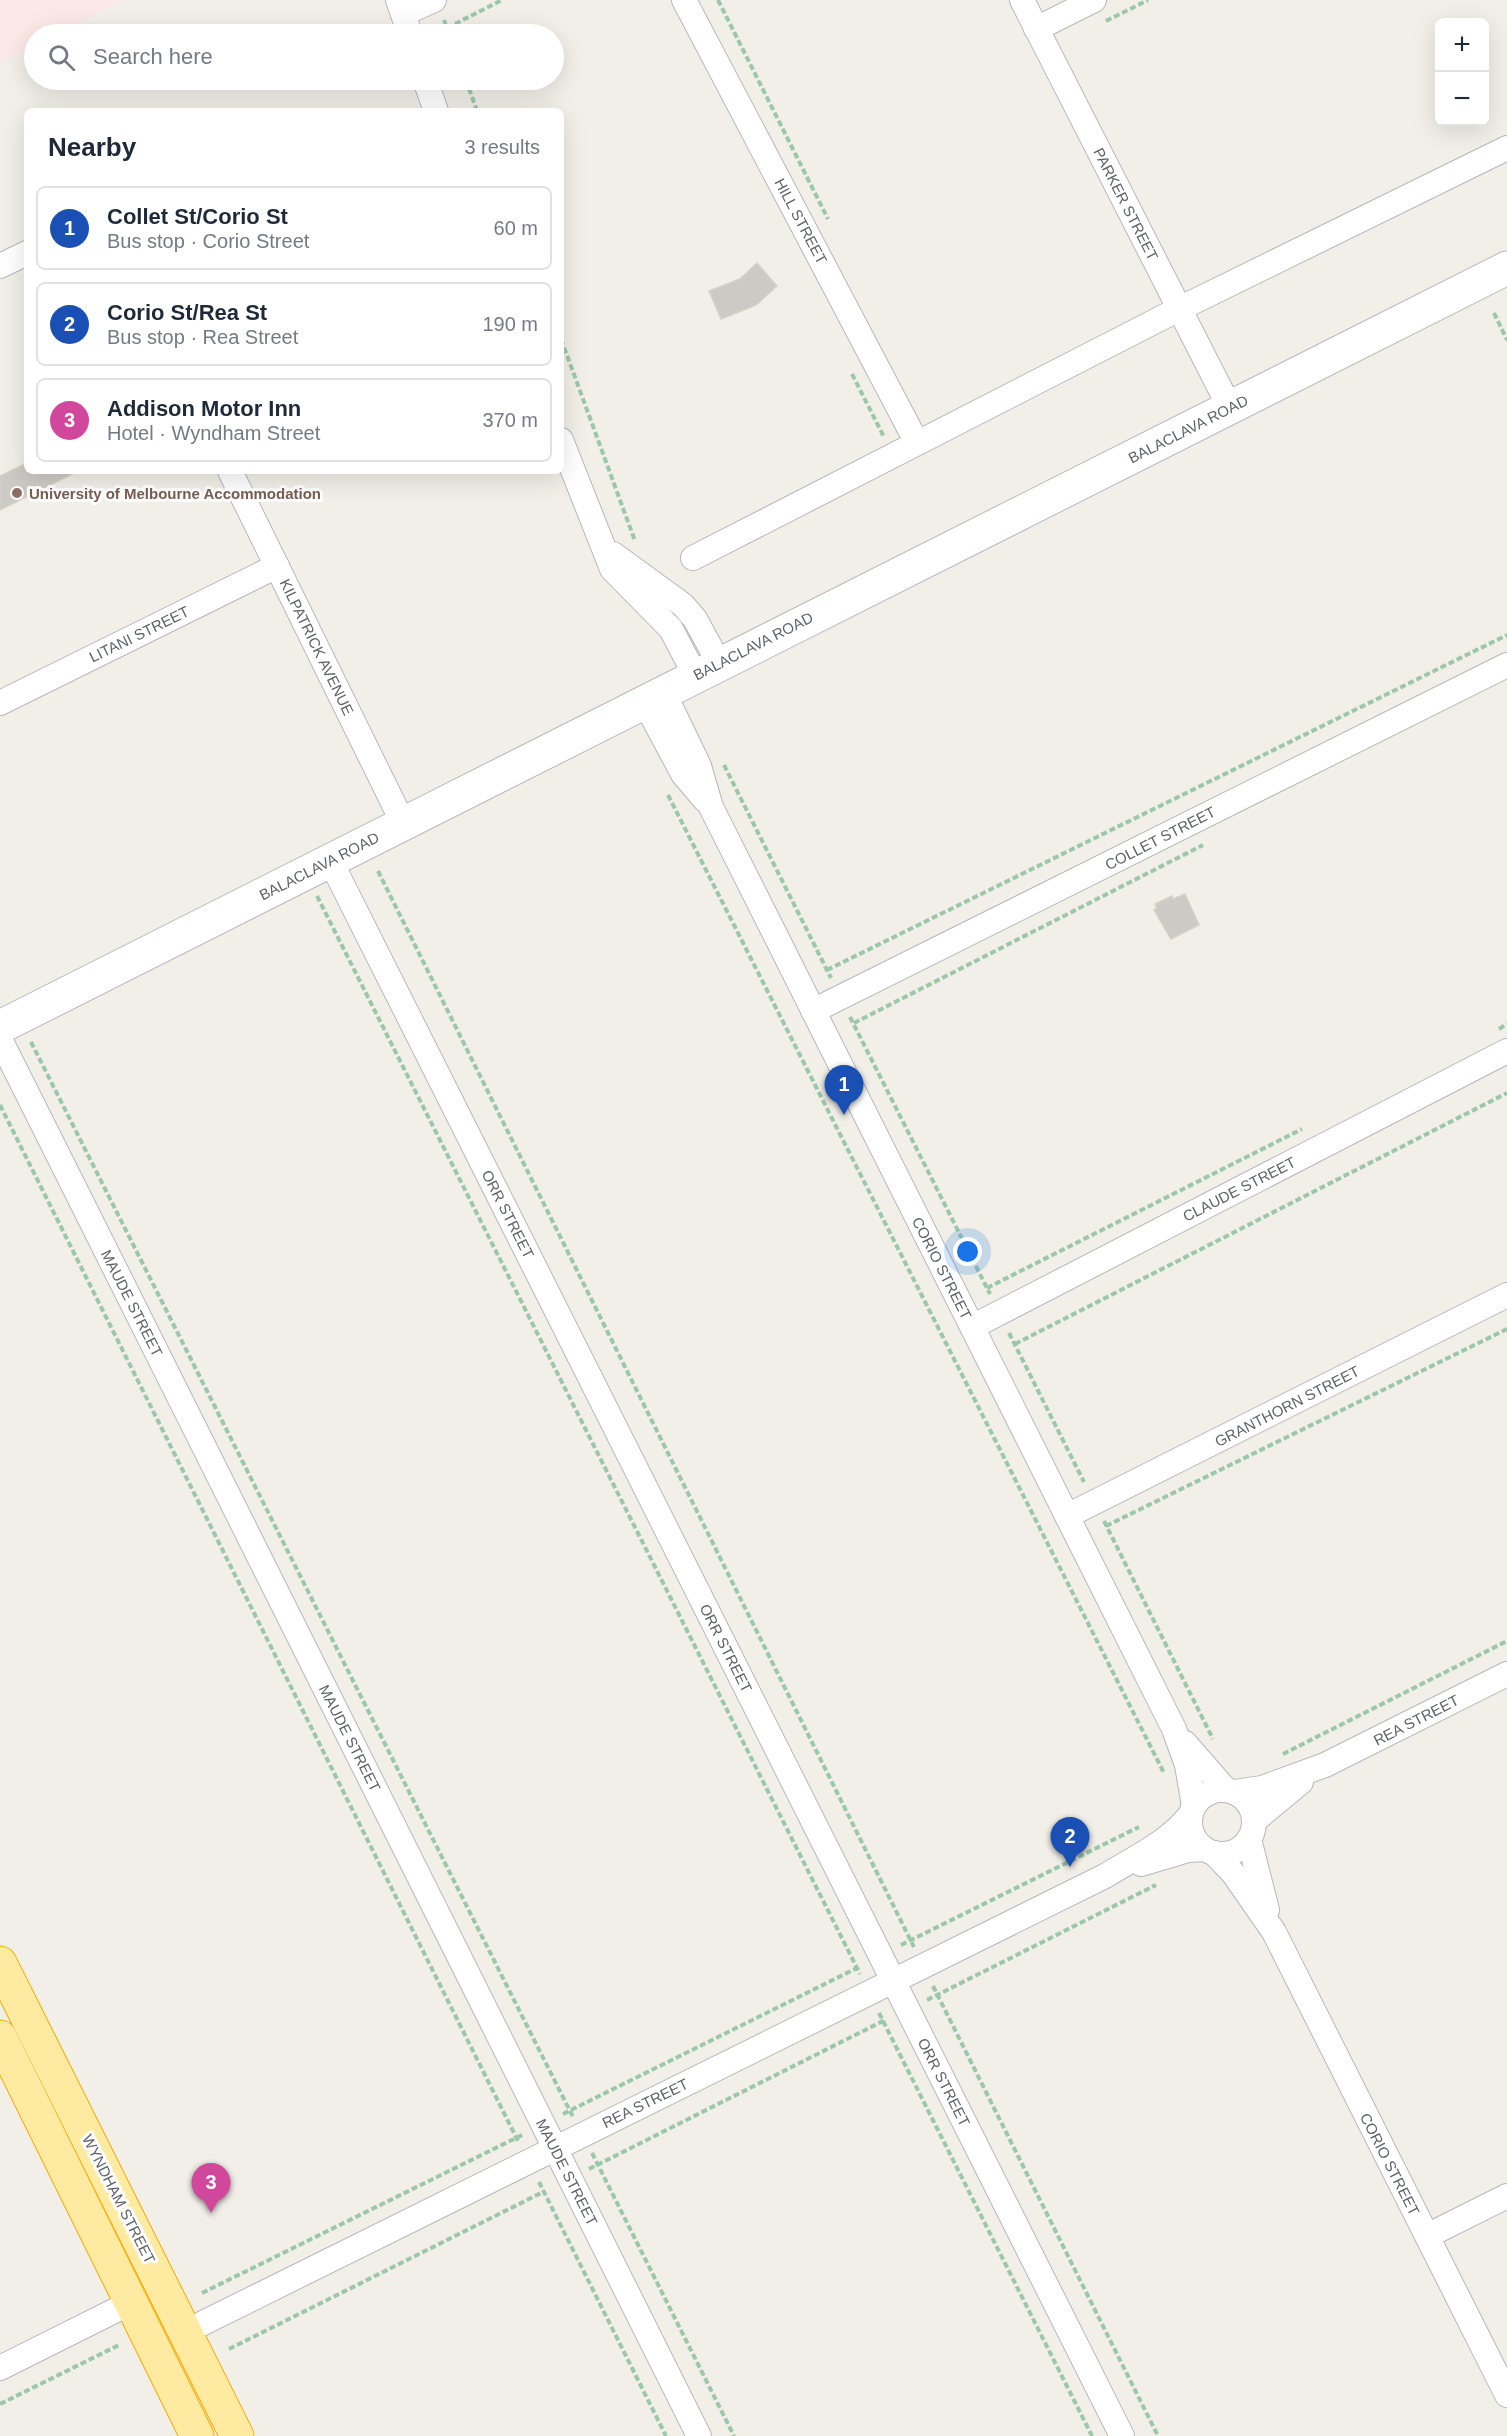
<!DOCTYPE html>
<html lang="en">
<head>
<meta charset="utf-8">
<style>
  :root { --surface:#fff; --page:#f2f2f3; --text:#1f2937; --muted:#747a83; --line:#e0e1e3; --accent:#ea4335 }
  body { margin:0; font-family:Arial,sans-serif; background:var(--page); color:var(--text) }
  .controls { position:absolute; right:18px; top:18px; display:grid; overflow:hidden; border-radius:9px; box-shadow:0 6px 24px #0002 }
  .controls button { width:54px; height:54px; display:grid; place-items:center; padding:0; border:0; border-bottom:2px solid var(--line); background:var(--surface); color:var(--text); font:30px sans-serif }
  .you { position:absolute; left:968px; top:1252px; width:21px; height:21px; margin:-15px; border:4px solid #fff; border-radius:50%; background:#1a73e8; box-shadow:0 0 0 9px #1a73e833 }
  .badge { display:grid; place-items:center; width:39px; height:39px; border-radius:50%; background:var(--accent); color:#fff; font-size:20px; font-weight:700 }
  .pin { position:absolute; translate:-50% -50px; filter:drop-shadow(0 2px 3px #0008) }
  .pin::after { content:''; position:absolute; top:32px; width:21px; height:18px; background:inherit; clip-path:polygon(0 0,100% 0,50% 100%) }
  .list { margin:0; padding:0; list-style:none }
  h2 { display:flex; justify-content:space-between; align-items:center; height:78px; margin:0; padding:0 24px; font-size:26px }
  h2 small { font-size:20px; font-weight:400; color:var(--muted) }
  .list li { display:grid; grid-template-columns:39px 1fr auto; gap:18px; align-items:center; box-sizing:border-box; height:84px; margin:0 12px 12px; padding:0 12px; border:2px solid var(--line); border-radius:9px }
  .list b { display:block; font-size:22px; white-space:nowrap }
  .list p { margin:0; font-size:20px; white-space:nowrap; color:var(--muted) }
  .list em { font-size:20px; font-style:normal; color:var(--muted) }
  .icon { flex:none; width:33px; height:33px; fill:none; stroke:currentColor; stroke-width:2; stroke-linecap:round; stroke-linejoin:round }
  .map { position:relative; flex:none; width:1507px; height:2436px; overflow:hidden }
  .search { position:absolute; background:var(--surface); box-shadow:0 6px 24px #0002; left:24px; top:24px; width:540px; height:66px; display:flex; align-items:center; gap:15px; box-sizing:border-box; padding:0 21px; border-radius:33px; color:var(--muted); font-size:22px }
  .panel { position:absolute; background:var(--surface); box-shadow:0 6px 24px #0002; left:24px; top:108px; width:540px; height:366px; border-radius:9px }
  .map>svg:first-child { display:block }
  .medical { fill:#fce8e6 }
  .building { fill:#cccac5; stroke:#d6d1c6; stroke-width:1.5 }
  .lines { fill:none; stroke-linecap:round; stroke-linejoin:round }
  .minor-casing { stroke:#b5b8bc; stroke-width:26 }
  .secondary-casing { stroke:#b6babf; stroke-width:35 }
  .trunk-casing { stroke:#f9ab00; stroke-width:35 }
  .path { stroke:#9cc7a9; stroke-width:4; stroke-dasharray:6 3; stroke-linecap:butt }
  .minor { stroke:#fff; stroke-width:24 }
  .secondary { stroke:#fff; stroke-width:33 }
  .trunk { stroke:#feeaa1; stroke-width:33 }
  .education-dot { fill:#8d6e63; stroke:#fff; stroke-width:2 }
  .labels { text-anchor:middle; dominant-baseline:central; stroke-width:6; stroke-linejoin:round; paint-order:stroke }
  .street-label { font-size:15px; fill:#5f6368; stroke:#fff }
  .education-label { font-size:15px; font-weight:bold; fill:#785e54; stroke:#fff; text-anchor:start }
</style>
</head>
<body>
<div class="map">
<svg width="1507" height="2436" viewBox="0 0 1507 2436">
  <rect width="100%" height="100%" fill="#f1efe8"/>
  <!-- medical -->
  <polygon class="medical" points="0,0 122,0 54,34 34,34 34,45 0,62"/>
  <!-- building -->
  <g class="building">
    <polygon points="757,263 777,286 756,305 721,319 709,291 740,279"/>
    <polygon points="27,463 27,471 78,471 0,510 0,476"/>
    <polygon points="1185,894 1199,925 1171,939 1154,910 1157,908 1155,904 1172,896 1173,899"/>
  </g>
  <g class="lines">
    <!-- minor casing -->
    <g class="minor-casing">
      <g id="minor">
        <polyline points="398,0 410,34"/>
        <polyline points="684,0 917,443"/>
        <polyline points="1022,0 1230,408"/>
        <polyline points="403,14 434,0"/>
        <polyline points="1036,29 1094,0"/>
        <polyline points="425,80 436,111"/>
        <polyline points="0,266 27,253"/>
        <polyline points="561,440 612,569 671,629 695,675"/>
        <polyline points="230,471 403,823"/>
        <polyline points="613,554 683,605 695,619 719,663"/>
        <polyline points="693,558 1179,309 1507,148"/>
        <polyline points="663,691 699,766 711,807 1174,1729 1187,1765 1194,1806"/>
        <polyline points="644,701 683,774 705,800"/>
        <polyline points="0,703 277,566"/>
        <polyline points="330,860 1122,2436"/>
        <polyline points="813,1011 1507,665"/>
        <polyline points="0,1039 699,2436"/>
        <polyline points="972,1327 1507,1051"/>
        <polyline points="1067,1516 1507,1295"/>
        <polyline points="1185,1743 1225,1789"/>
        <circle cx="1222" cy="1822" r="32"/>
        <polyline points="1234,1792 1262,1788 1325,1765 1507,1674"/>
        <polyline points="1254,1821 1301,1782"/>
        <polyline points="1249,1839 1267,1910"/>
        <polyline points="1214,1853 1233,1873 1274,1932 1507,2395"/>
        <polyline points="1141,1864 1188,1850 1205,1849"/>
        <polyline points="1427,2236 1507,2196"/>
        <path d="M185,2332L1105,1876C1134,1858 1169,1842 1190,1815"/>
        <polyline points="0,2368 132,2302"/>
      </g>
    </g>
    <!-- secondary casing -->
    <g class="secondary-casing">
      <polyline id="secondary" points="0,1027 1507,268"/>
    </g>
    <!-- trunk casing -->
    <g class="trunk-casing">
      <g id="trunk">
        <polyline points="0,1963 237,2436"/>
        <polyline points="0,2037 197,2436"/>
      </g>
    </g>
    <!-- path -->
    <g class="path">
      <polyline points="718,0 828,219"/>
      <polyline points="444,20 449,34"/>
      <polyline points="1106,21 1148,0"/>
      <polyline points="447,28 502,0"/>
      <polyline points="466,80 477,111"/>
      <polyline points="1494,313 1507,340"/>
      <polyline points="561,339 635,541"/>
      <polyline points="852,374 884,437"/>
      <polyline points="724,765 831,978"/>
      <polyline points="668,795 1164,1773"/>
      <polyline points="378,871 914,1947"/>
      <polyline points="317,896 860,1974"/>
      <polyline points="827,970 1507,635"/>
      <polyline points="850,1017 990,1294"/>
      <polyline points="854,1023 1203,845"/>
      <polyline points="1499,1029 1507,1024"/>
      <polyline points="31,1042 573,2117"/>
      <polyline points="0,1105 519,2143"/>
      <polyline points="987,1288 1302,1129"/>
      <polyline points="1009,1333 1084,1482"/>
      <polyline points="1015,1344 1507,1093"/>
      <polyline points="1104,1521 1213,1739"/>
      <polyline points="1106,1526 1507,1329"/>
      <polyline points="1283,1754 1507,1641"/>
      <polyline points="901,1945 1139,1827"/>
      <polyline points="933,1986 1158,2436"/>
      <polyline points="927,2000 1156,1885"/>
      <polyline points="879,2013 1092,2436"/>
      <polyline points="563,2114 857,1968"/>
      <polyline points="592,2153 734,2436"/>
      <polyline points="589,2169 885,2020"/>
      <polyline points="539,2182 666,2436"/>
      <polyline points="202,2293 524,2134"/>
      <polyline points="229,2349 545,2191"/>
      <polyline points="0,2404 121,2344"/>
    </g>
    <!-- minor -->
    <use href="#minor" class="minor"/>
    <!-- secondary -->
    <use href="#secondary" class="secondary"/>
    <!-- trunk -->
    <use href="#trunk" class="trunk"/>
  </g>
  <!-- markers -->
  <circle class="education-dot" cx="17" cy="493" r="6"/>
  <g class="labels">
    <!-- street labels -->
    <g class="street-label">
      <text transform="translate(1126 204) rotate(63)">PARKER STREET</text>
      <text transform="translate(801 221) rotate(62)">HILL STREET</text>
      <text transform="translate(1188 429) rotate(-27)">BALACLAVA ROAD</text>
      <text transform="translate(139 634) rotate(-26)">LITANI STREET</text>
      <text transform="translate(753 646) rotate(-27)">BALACLAVA ROAD</text>
      <text transform="translate(317 647) rotate(64)">KILPATRICK AVENUE</text>
      <text transform="translate(1160 838) rotate(-27)">COLLET STREET</text>
      <text transform="translate(319 866) rotate(-27)">BALACLAVA ROAD</text>
      <text transform="translate(1239 1189) rotate(-27)">CLAUDE STREET</text>
      <text transform="translate(508 1214) rotate(63)">ORR STREET</text>
      <text transform="translate(942 1268) rotate(63)">CORIO STREET</text>
      <text transform="translate(132 1303) rotate(63)">MAUDE STREET</text>
      <text transform="translate(1287 1406) rotate(-27)">GRANTHORN STREET</text>
      <text transform="translate(726 1648) rotate(63)">ORR STREET</text>
      <text transform="translate(1416 1720) rotate(-27)">REA STREET</text>
      <text transform="translate(350 1738) rotate(63)">MAUDE STREET</text>
      <text transform="translate(944 2082) rotate(63)">ORR STREET</text>
      <text transform="translate(645 2103) rotate(-26)">REA STREET</text>
      <text transform="translate(1390 2164) rotate(63)">CORIO STREET</text>
      <text transform="translate(567 2172) rotate(63)">MAUDE STREET</text>
      <text transform="translate(119 2199) rotate(63)">WYNDHAM STREET</text>
    </g>
    <!-- education labels -->
    <g class="education-label">
      <text x="29" y="493">University of Melbourne Accommodation</text>
    </g>
  </g>
</svg>
<div class="controls">
<button>+</button>
<button>−</button>
</div>
<div class="you"></div>
<div class="pin badge" style="left:844px;top:1115px;background:#1a4fb4">1</div>
<div class="pin badge" style="left:1070px;top:1867px;background:#1a4fb4">2</div>
<div class="pin badge" style="left:211px;top:2213px;background:#d1479c">3</div>
<div class="search"><svg class="icon" aria-label="search" viewBox="0 0 24 24"><circle cx="10" cy="10" r="6"/><path d="M15 15l6 6"/></svg>Search here</div>
<section class="panel">
<h2>Nearby<small>3 results</small></h2>
<ul class="list">
<li><span class="badge" style="background:#1a4fb4">1</span><div><b>Collet St/Corio St</b><p>Bus stop · Corio Street</p></div><em>60 m</em></li>
<li><span class="badge" style="background:#1a4fb4">2</span><div><b>Corio St/Rea St</b><p>Bus stop · Rea Street</p></div><em>190 m</em></li>
<li><span class="badge" style="background:#d1479c">3</span><div><b>Addison Motor Inn</b><p>Hotel · Wyndham Street</p></div><em>370 m</em></li>
</ul>
</section>
</div>
</body>
</html>
